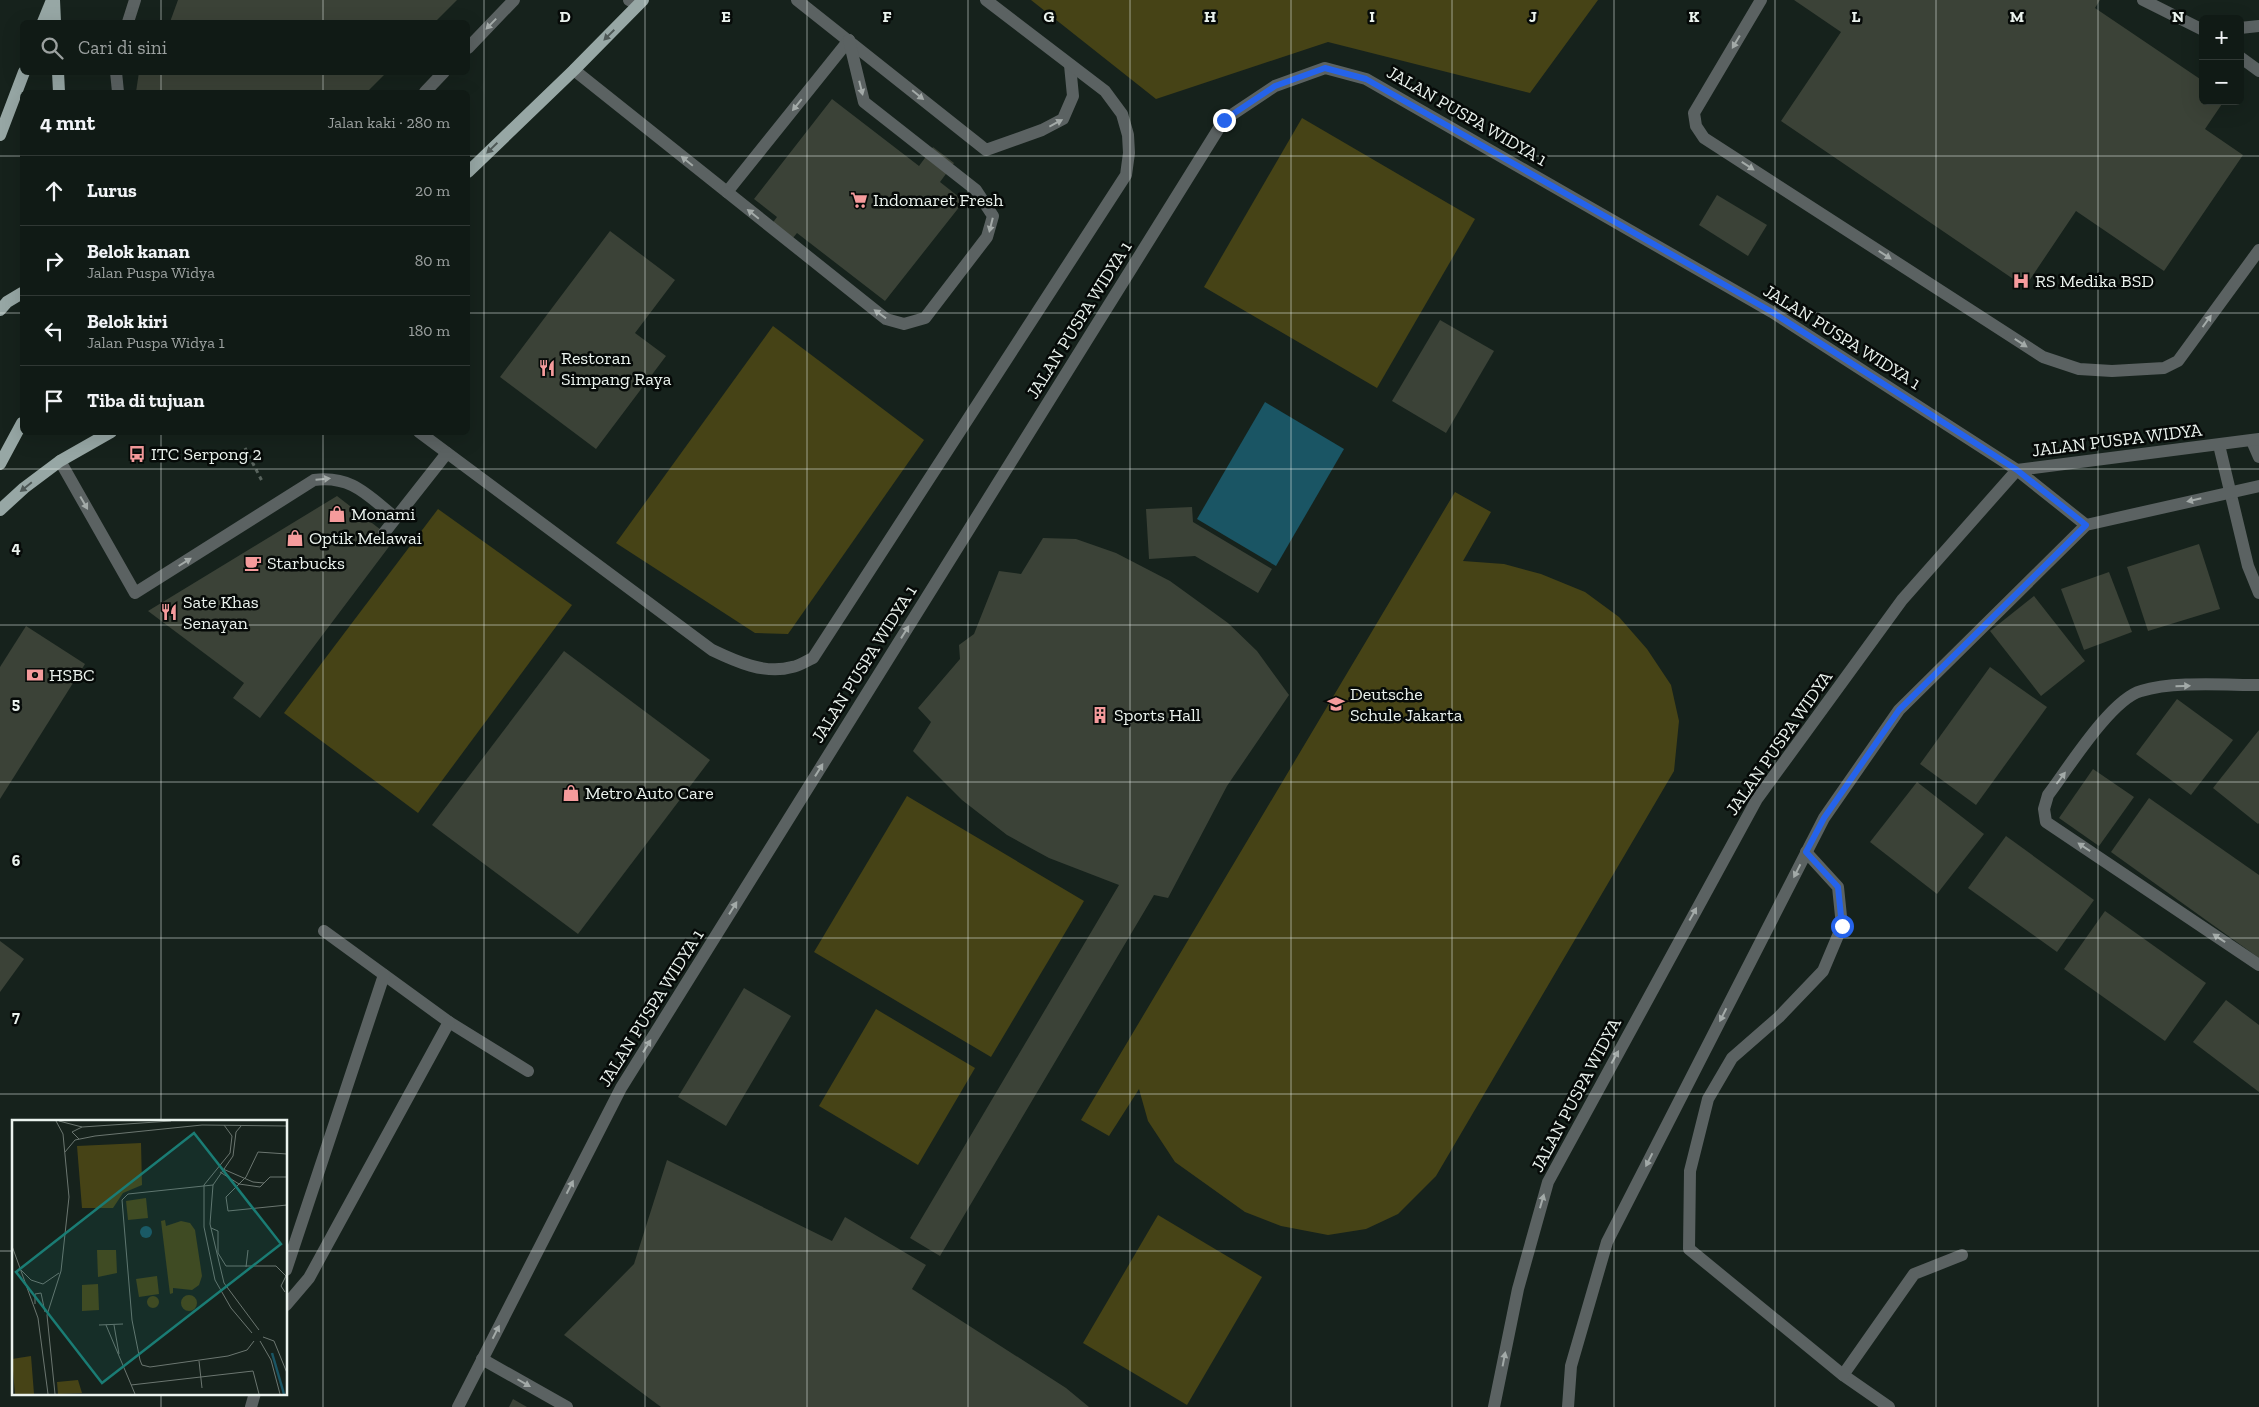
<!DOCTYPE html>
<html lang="id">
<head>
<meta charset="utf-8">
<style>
  :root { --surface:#101a15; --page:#19231e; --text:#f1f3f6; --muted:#9ca1a0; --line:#303834 }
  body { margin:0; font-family:"Zilla Slab",serif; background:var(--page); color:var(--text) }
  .controls { position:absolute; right:15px; top:15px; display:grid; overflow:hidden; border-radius:8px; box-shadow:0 5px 20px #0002 }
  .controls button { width:45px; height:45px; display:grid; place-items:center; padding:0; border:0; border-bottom:1px solid var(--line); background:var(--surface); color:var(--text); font:25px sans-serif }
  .stop { position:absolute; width:15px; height:15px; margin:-11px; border:4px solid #2563eb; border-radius:50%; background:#fff }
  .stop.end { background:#2563eb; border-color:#fff; box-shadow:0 1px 5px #0008 }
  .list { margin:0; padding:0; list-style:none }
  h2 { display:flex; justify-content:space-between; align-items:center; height:65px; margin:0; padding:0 20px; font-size:21px }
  h2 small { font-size:16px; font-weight:400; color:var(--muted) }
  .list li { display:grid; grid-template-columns:32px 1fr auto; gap:15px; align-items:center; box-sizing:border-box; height:70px; padding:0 20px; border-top:1px solid var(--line) }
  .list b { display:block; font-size:19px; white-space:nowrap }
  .list p { margin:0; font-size:16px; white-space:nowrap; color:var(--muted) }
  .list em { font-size:16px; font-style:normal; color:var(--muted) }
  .icon { flex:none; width:28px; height:28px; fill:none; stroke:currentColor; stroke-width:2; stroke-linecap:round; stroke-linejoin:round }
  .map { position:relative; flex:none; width:2259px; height:1407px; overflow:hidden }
  .search { position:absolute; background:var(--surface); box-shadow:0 5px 20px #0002; left:20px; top:20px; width:450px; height:55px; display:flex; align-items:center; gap:12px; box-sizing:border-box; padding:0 18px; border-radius:8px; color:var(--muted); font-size:19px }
  .panel { position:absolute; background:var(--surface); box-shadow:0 5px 20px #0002; left:20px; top:90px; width:450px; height:345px; border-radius:8px }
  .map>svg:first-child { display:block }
  .green { fill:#464316 }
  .water { fill:#1a5564 }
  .building { fill:#3b4237 }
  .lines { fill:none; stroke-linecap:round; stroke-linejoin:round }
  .path { stroke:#58635d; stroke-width:3; stroke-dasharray:4 4; stroke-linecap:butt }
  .service { stroke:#5b6262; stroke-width:12 }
  .minor { stroke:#5b6262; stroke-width:12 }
  .primary { stroke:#97a7a5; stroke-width:12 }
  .oneway { fill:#a3aaa8 }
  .oneway2 { fill:#4e5856 }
  .route { stroke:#2563eb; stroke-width:6 }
  .grid { fill:none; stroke:#ebf3ee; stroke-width:1; stroke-opacity:0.55 }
  .labels { text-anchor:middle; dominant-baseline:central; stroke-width:5; stroke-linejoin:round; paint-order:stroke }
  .street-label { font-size:18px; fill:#ebf3ee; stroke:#060a08 }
  .poi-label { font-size:18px; fill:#ebf3ee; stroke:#060a08; text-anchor:start }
  .inset-river { fill:none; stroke:#1a5564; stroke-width:2.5 }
  .inset-road { fill:none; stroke:#6b7670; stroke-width:1 }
  .view { fill:#1a7c74; fill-opacity:0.15; stroke:#1a7c74; stroke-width:2.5 }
  .inset-edge { fill:none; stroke:#ebf3ee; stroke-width:2.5 }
  .grid-label { font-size:16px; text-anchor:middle; font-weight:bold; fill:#ebf3ee; stroke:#060a08; stroke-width:5; stroke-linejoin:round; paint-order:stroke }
</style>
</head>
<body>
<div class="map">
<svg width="2259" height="1407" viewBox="0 0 2259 1407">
  <rect width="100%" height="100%" fill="#16221c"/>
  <!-- green -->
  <g class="green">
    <polygon points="1031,0 1598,0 1530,93 1328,42 1156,99"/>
    <polygon points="1302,118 1475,219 1377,388 1204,287"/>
    <polygon points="773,326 924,440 788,634 755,633 616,543"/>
    <polygon points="1455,492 1491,512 1463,561 1504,564 1541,574 1585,592 1619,617 1647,649 1671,685 1679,721 1674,771 1436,1176 1398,1214 1366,1229 1328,1235 1281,1226 1245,1212 1175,1162 1148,1121 1139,1089 1109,1136 1081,1120"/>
    <polygon points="438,509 572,605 418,813 284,713"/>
    <polygon points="907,796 1084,901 991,1057 814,952"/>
    <polygon points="876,1009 975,1068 918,1165 819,1106"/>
    <polygon points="1158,1215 1262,1277 1187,1405 1083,1343"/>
  </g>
  <!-- water -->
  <polygon class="water" points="1265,402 1344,449 1276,566 1197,519"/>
  <!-- building -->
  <g class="building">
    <polygon points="178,0 457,0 435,22 170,22"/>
    <polygon points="1794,0 2100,0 2095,8 2203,81 2203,101 2224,101 2205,129 2243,155 2164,271 2076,211 2025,287 1781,121 1841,32"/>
    <polygon points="139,72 387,72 367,92 136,92"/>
    <polygon points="832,99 919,166 933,147 954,163 940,182 964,201 885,301 797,233 788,244 768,229 777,217 754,199"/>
    <polygon points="1717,195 1767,225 1748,256 1699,225"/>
    <polygon points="610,231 675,280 635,333 666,356 596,449 500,377"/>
    <polygon points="1440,320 1494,351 1446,433 1392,401"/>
    <polygon points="337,496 394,540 260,718 233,698 244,683 148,611"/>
    <polygon points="1192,507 1193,522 1272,569 1258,593 1195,556 1149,559 1146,509"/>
    <polygon points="1043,538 1076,539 1116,553 1170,581 1228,623 1257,651 1289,695 1227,786 1168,898 1154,895 940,1256 910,1238 1119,885 1049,858 1007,835 962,800 913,751 931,722 918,708 960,659 959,645 974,634 999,571 1021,574"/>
    <polygon points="2199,544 2220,609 2148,631 2127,567"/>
    <polygon points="2109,572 2132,632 2084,650 2061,589"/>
    <polygon points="2034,596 2085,661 2041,696 1990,631"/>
    <polygon points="26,626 85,664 0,799 0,667"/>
    <polygon points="564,651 710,760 578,934 432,825"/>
    <polygon points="1990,667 2047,707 1976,805 1920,764"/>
    <polygon points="2177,699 2233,740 2191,795 2136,754"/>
    <polygon points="2259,730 2259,823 2258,824 2213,788"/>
    <polygon points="2093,769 2134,797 2099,846 2059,818"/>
    <polygon points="1917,782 1984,834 1937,894 1870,842"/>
    <polygon points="2149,798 2259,875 2259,958 2111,852"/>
    <polygon points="2006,836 2094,900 2057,952 1968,888"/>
    <polygon points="2105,911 2206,983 2165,1041 2064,969"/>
    <polygon points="0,941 24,959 0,992"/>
    <polygon points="744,988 791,1016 726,1126 678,1097"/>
    <polygon points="2226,1000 2259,1025 2259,1092 2193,1042"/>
    <polygon points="667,1160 832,1241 845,1217 926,1265 912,1289 1066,1388 1089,1407 661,1407 564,1335 634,1264"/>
    <polygon points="513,1399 527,1407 509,1407"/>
  </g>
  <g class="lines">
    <!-- path -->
    <polyline class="path" points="245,448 263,483"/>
    <!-- service -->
    <g class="service">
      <polyline points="629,0 638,5"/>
      <polyline points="797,0 986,150 1042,130 1063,119 1073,96 1070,65"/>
      <polyline points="1761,0 1694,113 1696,126 1704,138 2043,357 2079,369 2112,371 2164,368 2178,361 2259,250"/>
      <polyline points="2143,0 2203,30"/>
      <polyline points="128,22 135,0"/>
      <polyline points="2240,28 2259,26"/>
      <polyline points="468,48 514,0"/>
      <polyline points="2240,57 2259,71"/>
      <polyline points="574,70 727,192 849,40"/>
      <polyline points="116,72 118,92"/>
      <polyline points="425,92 444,72"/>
      <polyline points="727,192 886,319 904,324 925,318 987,237 993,216 976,190 864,102 849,40"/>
      <path d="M419,432L712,650C735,661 765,675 792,667C799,666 806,661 813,658L1126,175L1129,153L1128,135L1122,114L1105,91L986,0"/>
      <path d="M60,461L135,593L314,480C352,475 368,496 396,518"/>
      <polyline points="384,533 447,453"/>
      <polyline points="482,1359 567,1407"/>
    </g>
    <!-- minor -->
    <g class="minor">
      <polyline points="2252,441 2259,457"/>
      <polyline points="2219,445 2248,566 2259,593"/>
      <path d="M2259,685C2224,685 2174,681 2141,691C2111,699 2067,770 2048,795L2044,809L2046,822L2259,965"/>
      <polyline points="1806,852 1838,887 1842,926 1823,971 1779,1017 1732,1058 1708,1099 1690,1171 1689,1249 1843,1375 1889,1407"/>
      <polyline points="324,931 449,1022 528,1071"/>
      <polyline points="286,1270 384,975"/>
      <polyline points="286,1305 309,1278 449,1022"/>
      <polyline points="1843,1375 1914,1274 1962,1255"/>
      <polyline points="251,1407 255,1393"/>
      <polyline points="458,1407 621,1088 1224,120 1275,86 1325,68 1366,79 1772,312 2017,470 2086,525"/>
      <polyline points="1494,1407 1518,1289 1548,1182 1757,799 1902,600 2017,470 2259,439"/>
      <polyline points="1568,1407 1571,1366 1607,1242 1824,818 1899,710 2086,525 2259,486"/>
    </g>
    <!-- primary -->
    <g class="primary">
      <polyline points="54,0 55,22"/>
      <polyline points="43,22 52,0"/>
      <polyline points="58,72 59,92"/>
      <polyline points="0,135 24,72"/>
      <polyline points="468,172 574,70 643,0"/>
      <polyline points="0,310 7,302 22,293"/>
      <polyline points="0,464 22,423"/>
      <polyline points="0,510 24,488 60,461 111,432"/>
    </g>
  </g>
  <!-- one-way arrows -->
  <defs><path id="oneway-solid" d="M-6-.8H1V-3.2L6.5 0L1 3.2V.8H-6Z" transform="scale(1.25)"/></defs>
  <g class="oneway">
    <use href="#oneway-solid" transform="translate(491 24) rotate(134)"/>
    <use href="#oneway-solid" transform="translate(1736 42) rotate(121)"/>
    <use href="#oneway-solid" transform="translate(861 88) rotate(76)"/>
    <use href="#oneway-solid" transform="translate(918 95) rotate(39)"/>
    <use href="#oneway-solid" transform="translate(797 105) rotate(129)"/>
    <use href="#oneway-solid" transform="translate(1056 123) rotate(-28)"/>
    <use href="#oneway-solid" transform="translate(687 161) rotate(-141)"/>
    <use href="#oneway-solid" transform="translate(1748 166) rotate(33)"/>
    <use href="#oneway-solid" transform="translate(753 214) rotate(-141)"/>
    <use href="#oneway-solid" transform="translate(991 225) rotate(104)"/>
    <use href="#oneway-solid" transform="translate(1885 255) rotate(33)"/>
    <use href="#oneway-solid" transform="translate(880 314) rotate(-144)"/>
    <use href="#oneway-solid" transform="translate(2207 321) rotate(-54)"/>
    <use href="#oneway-solid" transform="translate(2021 343) rotate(33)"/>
    <use href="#oneway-solid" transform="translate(323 479) rotate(-5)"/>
    <use href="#oneway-solid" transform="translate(2194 500) rotate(167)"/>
    <use href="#oneway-solid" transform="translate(84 503) rotate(60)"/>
    <use href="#oneway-solid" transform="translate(185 562) rotate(-32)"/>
    <use href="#oneway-solid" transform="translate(905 632) rotate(-58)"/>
    <use href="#oneway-solid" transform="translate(2183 686) rotate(-1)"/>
    <use href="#oneway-solid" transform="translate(819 770) rotate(-58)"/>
    <use href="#oneway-solid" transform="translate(2061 778) rotate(-53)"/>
    <use href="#oneway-solid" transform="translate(2084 847) rotate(-146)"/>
    <use href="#oneway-solid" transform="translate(1797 871) rotate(117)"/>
    <use href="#oneway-solid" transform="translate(733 908) rotate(-58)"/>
    <use href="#oneway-solid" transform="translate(1693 914) rotate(-61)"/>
    <use href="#oneway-solid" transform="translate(2219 938) rotate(-146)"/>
    <use href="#oneway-solid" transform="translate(1723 1015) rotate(117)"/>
    <use href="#oneway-solid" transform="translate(647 1046) rotate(-58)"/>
    <use href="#oneway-solid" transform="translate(1615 1057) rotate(-61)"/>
    <use href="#oneway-solid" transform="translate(1649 1160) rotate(117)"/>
    <use href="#oneway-solid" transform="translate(570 1187) rotate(-63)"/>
    <use href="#oneway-solid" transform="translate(1542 1201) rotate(-74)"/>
    <use href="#oneway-solid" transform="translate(496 1332) rotate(-63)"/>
    <use href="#oneway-solid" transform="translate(1504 1359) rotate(-79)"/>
    <use href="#oneway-solid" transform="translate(524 1383) rotate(30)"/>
  </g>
  <g class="oneway2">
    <use href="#oneway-solid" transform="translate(609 35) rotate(135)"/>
    <use href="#oneway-solid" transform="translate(492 148) rotate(136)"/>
    <use href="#oneway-solid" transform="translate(26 487) rotate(141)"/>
  </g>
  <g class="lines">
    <!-- route -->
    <polyline class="route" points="1224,120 1275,86 1325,68 1366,79 1772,312 2017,470 2086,525 1899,710 1824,818 1806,852 1838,887 1842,926"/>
  </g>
  <!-- grid -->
  <path class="grid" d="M161,0V22M323,0V22M484,0V1407M645,0V1407M807,0V1407M968,0V1407M1130,0V1407M1291,0V1407M1452,0V1407M1614,0V1407M1775,0V1407M1936,0V1407M2098,0V1407M161,72V92M323,72V92M0,156H22M468,156H2259M0,313H22M468,313H2259M161,432V1121M323,432V1407M0,469H2259M0,625H2259M0,782H2259M0,938H2259M0,1094H2259M0,1251H14M286,1251H2259M161,1393V1407"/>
  <!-- icons -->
  <defs>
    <g id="supermarket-bare" transform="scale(1.35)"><path d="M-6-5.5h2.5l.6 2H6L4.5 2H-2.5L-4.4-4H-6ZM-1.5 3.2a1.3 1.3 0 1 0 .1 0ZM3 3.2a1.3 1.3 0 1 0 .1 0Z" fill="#f59b9c" stroke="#060a08" stroke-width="2.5" paint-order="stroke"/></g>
    <g id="hospital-bare" transform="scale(1.35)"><path d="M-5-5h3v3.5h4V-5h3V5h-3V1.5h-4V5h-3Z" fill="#f59b9c" stroke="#060a08" stroke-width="2.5" paint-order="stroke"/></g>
    <g id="restaurant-bare" transform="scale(1.35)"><path d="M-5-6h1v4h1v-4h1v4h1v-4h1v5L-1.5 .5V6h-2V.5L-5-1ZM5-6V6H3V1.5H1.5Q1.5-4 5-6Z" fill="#f59b9c" stroke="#060a08" stroke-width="2.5" paint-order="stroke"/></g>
    <g id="bus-bare" transform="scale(1.35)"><path d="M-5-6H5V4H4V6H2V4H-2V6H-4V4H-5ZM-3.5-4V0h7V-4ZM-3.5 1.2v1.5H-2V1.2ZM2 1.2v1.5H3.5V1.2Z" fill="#f59b9c" stroke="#060a08" stroke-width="2.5" paint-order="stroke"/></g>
    <g id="shop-bare" transform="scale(1.35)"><path d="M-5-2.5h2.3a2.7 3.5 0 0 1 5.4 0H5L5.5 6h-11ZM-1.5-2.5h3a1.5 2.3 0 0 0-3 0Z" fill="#f59b9c" stroke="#060a08" stroke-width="2.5" paint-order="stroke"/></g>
    <g id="cafe-bare" transform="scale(1.35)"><path d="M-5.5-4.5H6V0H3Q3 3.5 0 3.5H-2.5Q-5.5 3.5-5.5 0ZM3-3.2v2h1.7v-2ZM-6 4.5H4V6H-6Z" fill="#f59b9c" stroke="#060a08" stroke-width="2.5" paint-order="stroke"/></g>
    <g id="bank-bare" transform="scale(1.35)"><path d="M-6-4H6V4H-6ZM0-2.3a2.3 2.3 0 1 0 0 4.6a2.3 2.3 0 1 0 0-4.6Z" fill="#f59b9c" stroke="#060a08" stroke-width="2.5" paint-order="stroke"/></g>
    <g id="school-bare" transform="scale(1.35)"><path d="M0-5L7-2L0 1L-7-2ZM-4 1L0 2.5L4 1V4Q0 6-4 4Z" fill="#f59b9c" stroke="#060a08" stroke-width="2.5" paint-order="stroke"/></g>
    <g id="building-bare" transform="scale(1.35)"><path d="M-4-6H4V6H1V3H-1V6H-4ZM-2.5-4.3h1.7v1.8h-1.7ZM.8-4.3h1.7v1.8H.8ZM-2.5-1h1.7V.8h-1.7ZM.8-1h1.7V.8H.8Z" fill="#f59b9c" stroke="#060a08" stroke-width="2.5" paint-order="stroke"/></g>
  </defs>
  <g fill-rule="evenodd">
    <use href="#supermarket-bare" x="859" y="200"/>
    <use href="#hospital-bare" x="2021" y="281"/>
    <use href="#restaurant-bare" x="547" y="368"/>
    <use href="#bus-bare" x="137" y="454"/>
    <use href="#shop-bare" x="337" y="514"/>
    <use href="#shop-bare" x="295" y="538"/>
    <use href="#cafe-bare" x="253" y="563"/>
    <use href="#restaurant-bare" x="169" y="612"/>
    <use href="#bank-bare" x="35" y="675"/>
    <use href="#school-bare" x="1336" y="704"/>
    <use href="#building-bare" x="1100" y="715"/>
    <use href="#shop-bare" x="571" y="793"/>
  </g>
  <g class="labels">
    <!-- street labels -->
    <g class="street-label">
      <text transform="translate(1467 116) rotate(30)">JALAN PUSPA WIDYA 1</text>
      <text transform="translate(1079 320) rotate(-58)">JALAN PUSPA WIDYA 1</text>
      <text transform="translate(1842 337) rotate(32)">JALAN PUSPA WIDYA 1</text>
      <text transform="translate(2117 440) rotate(-7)">JALAN PUSPA WIDYA</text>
      <text transform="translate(864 664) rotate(-58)">JALAN PUSPA WIDYA 1</text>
      <text transform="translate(1779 743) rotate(-55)">JALAN PUSPA WIDYA</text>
      <text transform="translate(651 1008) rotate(-58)">JALAN PUSPA WIDYA 1</text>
      <text transform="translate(1576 1095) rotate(-62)">JALAN PUSPA WIDYA</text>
    </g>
    <!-- poi labels -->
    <g class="poi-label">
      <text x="873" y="200">Indomaret Fresh</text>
      <text x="2035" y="281">RS Medika BSD</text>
      <text x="561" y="358">Restoran<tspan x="561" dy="21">Simpang Raya</tspan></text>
      <text x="151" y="454">ITC Serpong 2</text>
      <text x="351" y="514">Monami</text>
      <text x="309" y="538">Optik Melawai</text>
      <text x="267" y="563">Starbucks</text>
      <text x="183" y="602">Sate Khas<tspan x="183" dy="21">Senayan</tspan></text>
      <text x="49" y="675">HSBC</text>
      <text x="1350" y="694">Deutsche<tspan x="1350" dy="21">Schule Jakarta</tspan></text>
      <text x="1114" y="715">Sports Hall</text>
      <text x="585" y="793">Metro Auto Care</text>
    </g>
  </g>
  <!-- overview -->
  <g transform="translate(12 1120)">
    <rect width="275" height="275" fill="#16221c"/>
    <path d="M129,23L130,65L111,73L101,88H70L65,26ZM134,78L136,98L116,100L114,81ZM153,100L154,106L169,101L178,103L183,110L190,156L187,165L180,170L161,168V173L158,174L149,101ZM85,130H104L105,153L86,157ZM145,156L147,174L127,177L124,159ZM86,164L87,190L70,191V165ZM169 183a8 8 0 1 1 16 0a8 8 0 1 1-16 0ZM135 182a6 6 0 1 1 12 0a6 6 0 1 1-12 0ZM19,236L22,274H3L0,239ZM66,260L70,273L46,274L45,262Z" fill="#464316"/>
    <path d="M128 112a6 6 0 1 1 12 0a6 6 0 1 1-12 0Z" fill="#1a5564"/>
    <path class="inset-river" d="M260,233L272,274"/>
    <path class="inset-road" d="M47,1L70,7L159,1M212,5L220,16L218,33L192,65V107L203,160L219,188L240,213M229,6L224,12L221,36L201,65L198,104L212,163L247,210M67,19L60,12L70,7M53,32L63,20L83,16L190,5L275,6M275,34L246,32L234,57L214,77L216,91L275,85M211,49L241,62L252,63L258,57H275M208,52L227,64L248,67L252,63M201,65L116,74L110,80L120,200L128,240L130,245L138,247L216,236L235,230L242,221M199,108L206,111V133L214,146H264L275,157M0,126L26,198L36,274M234,147L236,130M9,150L19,160L31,164L47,153M273,172L269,166L274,156M23,184V174L29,173L33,192M87,205L111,204M94,205L123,274M102,205L107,234M251,217L262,221L275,253M248,221L259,240L268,274M187,241L190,268M119,265L241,251L247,274M43,274L35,195L49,151L57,77L51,14L44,1"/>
    <path class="view" d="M182,13L269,124L90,263L4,152Z"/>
    <rect width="275" height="275" class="inset-edge"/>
  </g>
  <g class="grid-label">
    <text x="565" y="22">D</text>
    <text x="726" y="22">E</text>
    <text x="887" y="22">F</text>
    <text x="1049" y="22">G</text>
    <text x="1210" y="22">H</text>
    <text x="1372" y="22">I</text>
    <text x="1533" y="22">J</text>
    <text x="1694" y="22">K</text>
    <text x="1856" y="22">L</text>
    <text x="2017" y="22">M</text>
    <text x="2178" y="22">N</text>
    <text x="16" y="553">4</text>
    <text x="16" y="709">5</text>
    <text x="16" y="866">6</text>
    <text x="16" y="1022">7</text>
  </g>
</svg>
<div class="controls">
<button>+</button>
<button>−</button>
</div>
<div class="stop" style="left:1842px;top:926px"></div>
<div class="stop end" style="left:1224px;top:120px"></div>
<div class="search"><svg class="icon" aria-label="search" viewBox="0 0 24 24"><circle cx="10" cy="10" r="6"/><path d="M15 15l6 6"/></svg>Cari di sini</div>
<section class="panel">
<h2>4 mnt<small>Jalan kaki · 280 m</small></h2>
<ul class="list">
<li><svg class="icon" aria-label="ahead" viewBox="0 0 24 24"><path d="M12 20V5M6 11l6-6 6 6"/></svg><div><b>Lurus</b></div><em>20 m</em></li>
<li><svg class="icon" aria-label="right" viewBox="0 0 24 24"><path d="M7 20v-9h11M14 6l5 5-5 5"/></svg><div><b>Belok kanan</b><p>Jalan Puspa Widya</p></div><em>80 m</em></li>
<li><svg class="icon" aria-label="left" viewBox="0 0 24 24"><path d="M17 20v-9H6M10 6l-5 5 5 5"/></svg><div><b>Belok kiri</b><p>Jalan Puspa Widya 1</p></div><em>180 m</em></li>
<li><svg class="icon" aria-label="arrive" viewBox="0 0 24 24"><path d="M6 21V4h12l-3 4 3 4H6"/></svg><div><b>Tiba di tujuan</b></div></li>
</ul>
</section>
</div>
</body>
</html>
